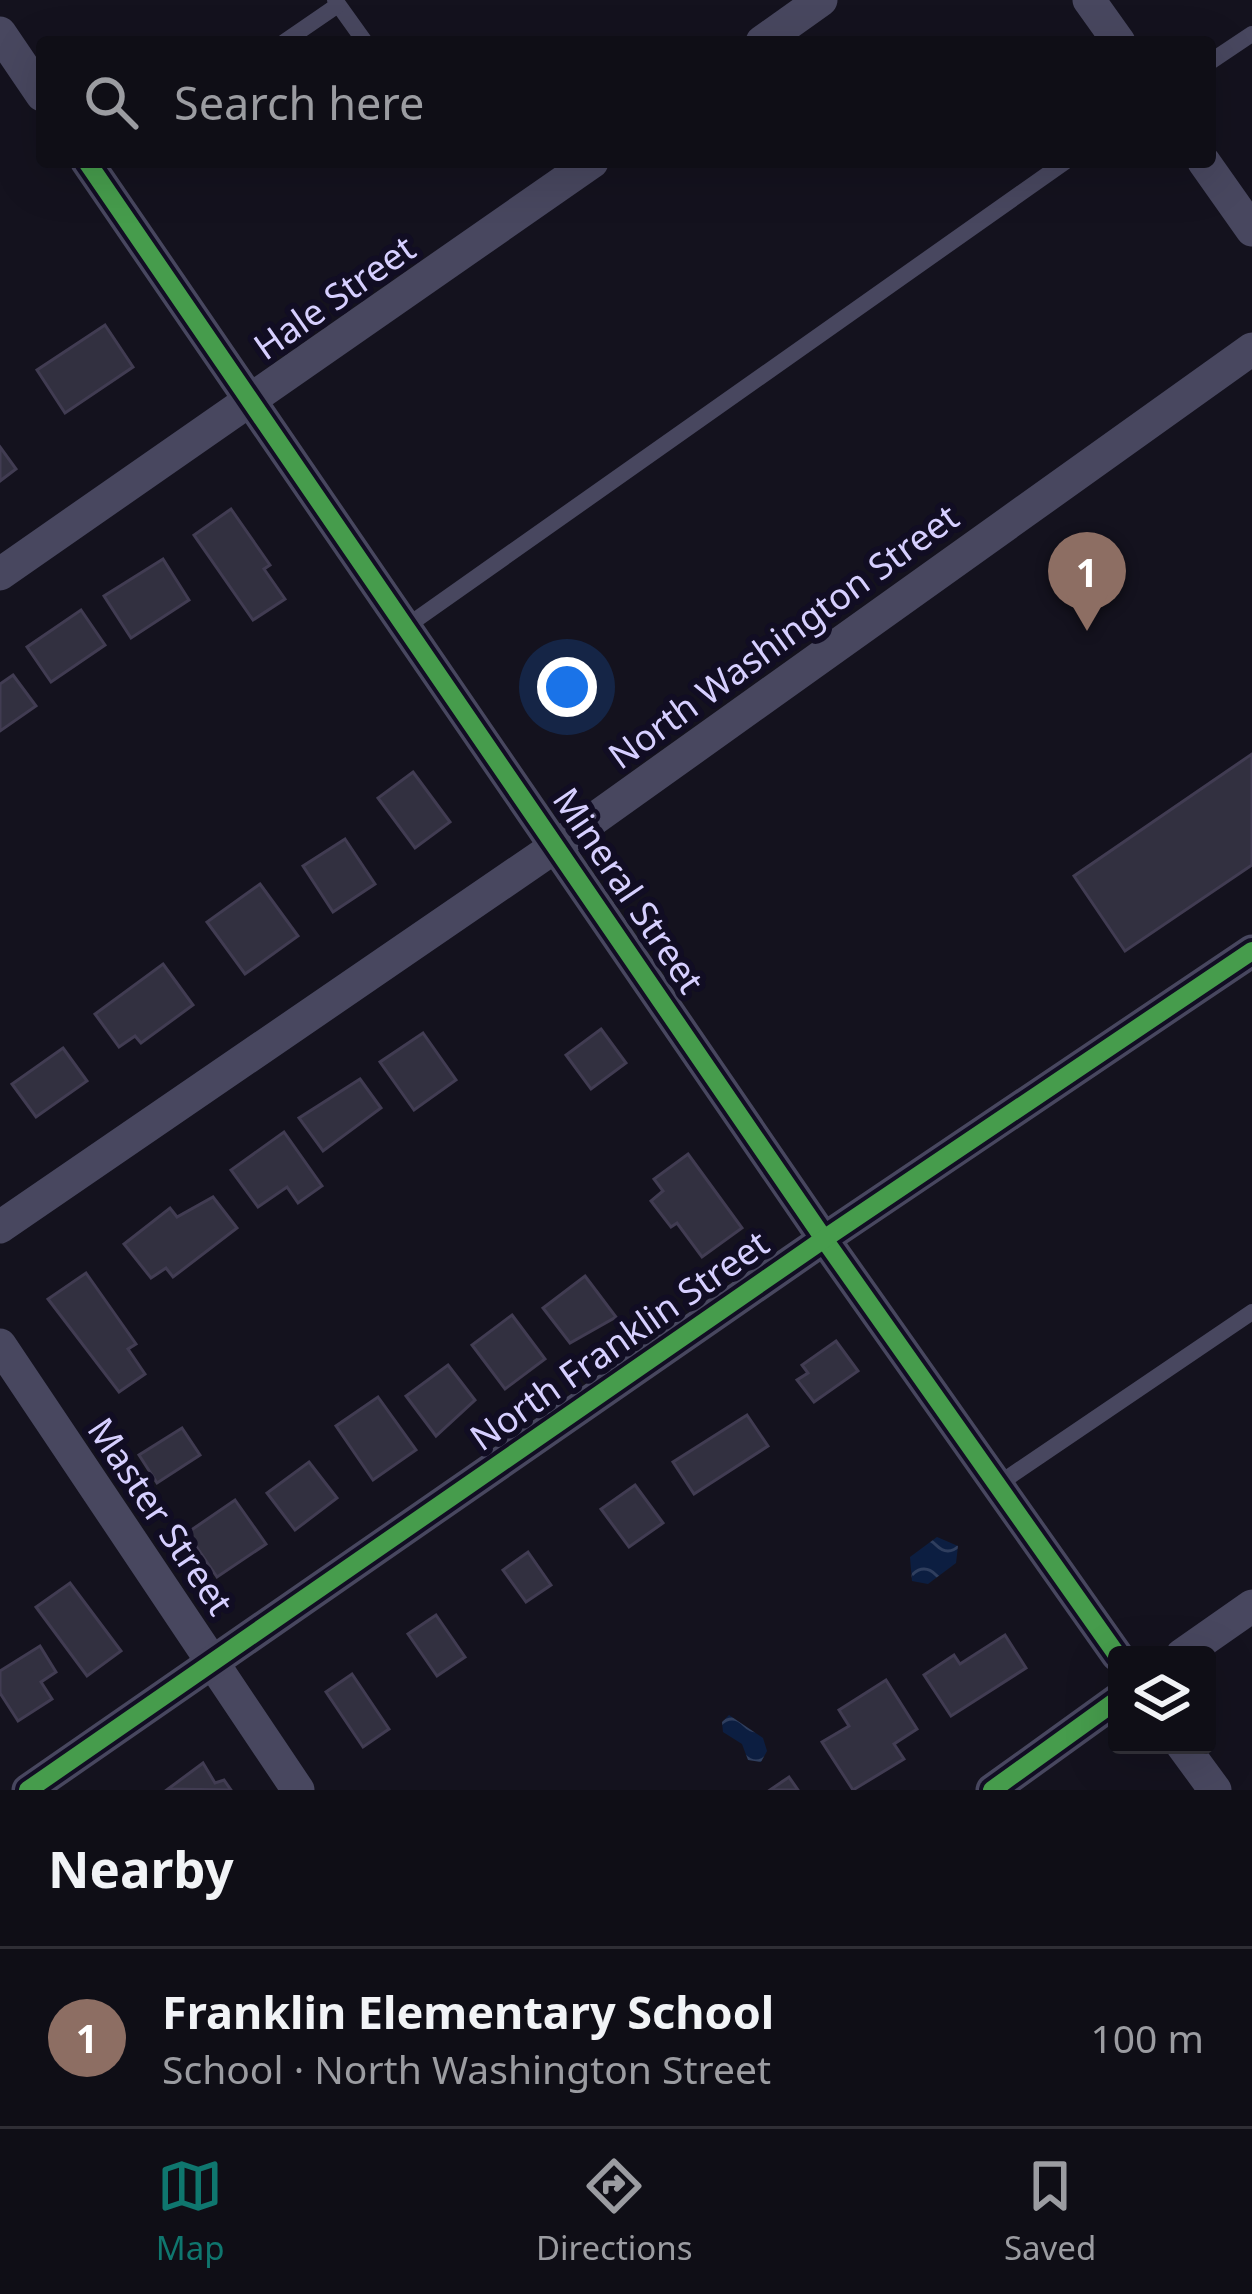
<!DOCTYPE html>
<html lang="en">
<head>
<meta charset="utf-8">
<style>
  :root { --surface:#0f0e16; --page:#18171f; --text:#f1f3f6; --muted:#9b9ca1; --line:#2f2e35; --accent:#0f766e }
  body { margin:0; font-family:"Noto Sans",sans-serif; background:var(--page); color:var(--text) }
  .controls { position:absolute; right:36px; bottom:36px; display:grid; overflow:hidden; border-radius:12px; box-shadow:0 12px 48px #0002 }
  .controls button { width:108px; height:108px; display:grid; place-items:center; padding:0; border:0; border-bottom:3px solid var(--line); background:var(--surface); color:var(--text); font:60px sans-serif }
  .you { position:absolute; left:567px; top:687px; width:42px; height:42px; margin:-30px; border:9px solid #fff; border-radius:50%; background:#1a73e8; box-shadow:0 0 0 18px #1a73e833 }
  .badge { display:grid; place-items:center; width:78px; height:78px; border-radius:50%; background:var(--accent); color:#fff; font-size:39px; font-weight:700 }
  .pin { position:absolute; translate:-50% -99px; filter:drop-shadow(0 3px 6px #0008) }
  .pin::after { content:''; position:absolute; top:63px; width:42px; height:36px; background:inherit; clip-path:polygon(0 0,100% 0,50% 100%) }
  .list { margin:0; padding:0; list-style:none }
  h2 { display:flex; justify-content:space-between; align-items:center; height:156px; margin:0; padding:0 48px; font-size:51px }
  h2 small { font-size:39px; font-weight:400; color:var(--muted) }
  .list li { display:grid; grid-template-columns:78px 1fr auto; gap:36px; align-items:center; box-sizing:border-box; height:180px; padding:0 48px; border-top:3px solid var(--line) }
  .list b { display:block; font-size:45px; white-space:nowrap }
  .list p { margin:0; font-size:39px; white-space:nowrap; color:var(--muted) }
  .list em { font-size:39px; font-style:normal; color:var(--muted) }
  .icon { flex:none; width:66px; height:66px; fill:none; stroke:currentColor; stroke-width:2; stroke-linecap:round; stroke-linejoin:round }
  .map { position:relative; flex:none; width:1252px; height:1790px; overflow:hidden }
  .search { position:absolute; background:var(--surface); box-shadow:0 12px 48px #0002; left:36px; right:36px; top:36px; height:132px; display:flex; align-items:center; gap:30px; box-sizing:border-box; padding:0 42px; border-radius:12px; color:var(--muted); font-size:45px }
  .sheet { height:336px; background:var(--surface) }
  nav { display:flex; justify-content:space-around; align-items:center; box-sizing:border-box; height:168px; border-top:3px solid var(--line); background:var(--surface); font-size:33px; color:var(--muted) }
  nav a { display:grid; justify-items:center; gap:6px }
  nav .on { color:var(--accent) }
  .map>svg:first-child { display:block }
  .water { fill:url(#water-waves) }
  .building { fill:#323040; stroke:#413c52; stroke-width:3 }
  .lines { fill:none; stroke-linecap:round; stroke-linejoin:round }
  .lane { stroke:#48475f; stroke-width:16 }
  .street { stroke:#48475f; stroke-width:33 }
  .cycleway-casing { stroke:#110d23; stroke-width:26 }
  .cycleway { stroke:#469c4c; stroke-width:18 }
  .labels { text-anchor:middle; dominant-baseline:central; stroke-width:12; stroke-linejoin:round; paint-order:stroke }
  .street-label { font-size:36px; fill:#d6cfff; stroke:#110d23 }
</style>
</head>
<body>
<div class="map">
<svg width="1252" height="1790" viewBox="0 0 1252 1790">
  <defs>
    <pattern id="water-waves" width="16" height="10" patternUnits="userSpaceOnUse" patternTransform="scale(3)"><rect width="16" height="10" fill="#0c1e41"/><path d="M0 5q4-4 8 0t8 0" fill="none" stroke="#2f3e5e"/></pattern>
  </defs>
  <rect width="100%" height="100%" fill="#14121e"/>
  <!-- water -->
  <g class="water">
    <polygon points="937,1537 958,1546 956,1563 928,1584 912,1581 910,1557"/>
    <polygon points="729,1715 763,1738 767,1751 761,1762 748,1760 742,1744 723,1732 722,1722"/>
  </g>
  <!-- building -->
  <g class="building">
    <polygon points="105,325 133,367 65,413 37,370"/>
    <polygon points="0,447 16,469 0,481"/>
    <polygon points="231,509 270,565 264,569 285,599 253,620 194,535"/>
    <polygon points="163,559 189,600 131,638 104,596"/>
    <polygon points="81,610 105,645 51,682 27,647"/>
    <polygon points="13,675 36,706 0,731 0,684"/>
    <polygon points="1252,754 1252,865 1125,951 1074,876"/>
    <polygon points="413,772 450,822 415,848 378,798"/>
    <polygon points="345,839 375,884 333,912 303,866"/>
    <polygon points="260,884 298,936 245,974 207,922"/>
    <polygon points="163,964 193,1005 141,1043 135,1036 119,1047 95,1014"/>
    <polygon points="601,1029 626,1063 591,1089 566,1055"/>
    <polygon points="423,1033 456,1080 414,1110 380,1062"/>
    <polygon points="63,1048 87,1081 36,1117 12,1084"/>
    <polygon points="360,1079 381,1108 323,1151 299,1118"/>
    <polygon points="284,1132 322,1186 298,1203 287,1187 258,1207 231,1170"/>
    <polygon points="688,1154 742,1228 702,1257 677,1223 671,1227 651,1201 663,1191 654,1179"/>
    <polygon points="213,1197 237,1228 173,1277 166,1268 151,1278 124,1244 170,1208 177,1217"/>
    <polygon points="86,1273 136,1344 128,1349 145,1374 119,1392 48,1299"/>
    <polygon points="585,1276 616,1317 570,1343 543,1308"/>
    <polygon points="512,1315 545,1359 505,1389 472,1345"/>
    <polygon points="836,1341 858,1371 814,1402 797,1380 808,1373 802,1365"/>
    <polygon points="448,1365 475,1400 436,1436 406,1396"/>
    <polygon points="378,1397 416,1450 373,1480 336,1426"/>
    <polygon points="747,1415 768,1446 694,1494 673,1462"/>
    <polygon points="182,1428 200,1455 157,1483 139,1455"/>
    <polygon points="309,1462 337,1498 295,1530 267,1493"/>
    <polygon points="635,1485 663,1523 629,1547 601,1509"/>
    <polygon points="235,1500 266,1544 217,1577 187,1533"/>
    <polygon points="528,1552 551,1585 526,1602 503,1570"/>
    <polygon points="70,1583 121,1651 87,1676 36,1607"/>
    <polygon points="436,1615 465,1657 437,1676 408,1634"/>
    <polygon points="1005,1635 1026,1668 951,1716 924,1675 954,1655 960,1664"/>
    <polygon points="40,1646 56,1672 41,1682 52,1699 18,1721 0,1693 0,1671"/>
    <polygon points="352,1674 389,1729 363,1747 326,1692"/>
    <polygon points="886,1680 917,1729 894,1744 904,1759 853,1790 822,1742 849,1726 839,1710"/>
    <polygon points="203,1763 215,1783 224,1780 231,1790 168,1789"/>
    <polygon points="789,1777 798,1790 770,1790"/>
  </g>
  <g class="lines">
    <!-- lane -->
    <g class="lane">
      <polyline points="335,0 365,42"/>
      <polyline points="284,42 338,5"/>
      <polyline points="1210,62 1252,34"/>
      <polyline points="407,626 1065,162"/>
      <polyline points="997,1485 1252,1312"/>
    </g>
    <!-- street -->
    <g class="street">
      <polyline points="1089,0 1119,42"/>
      <polyline points="0,33 42,95"/>
      <polyline points="762,42 821,0"/>
      <polyline points="87,162 824,1239 1117,1655"/>
      <polyline points="1204,162 1252,230"/>
      <polyline points="0,574 592,162"/>
      <polyline points="0,1227 559,844 1252,349"/>
      <polyline points="0,1345 298,1790"/>
      <polyline points="1182,1655 1252,1606"/>
      <polyline points="1182,1745 1215,1790"/>
      <polyline points="28,1790 824,1239 1252,951"/>
      <polyline points="992,1790 1117,1700"/>
    </g>
    <!-- cycleway casing -->
    <g class="cycleway-casing">
      <g id="cycleway">
        <polyline points="87,162 824,1239 1117,1655"/>
        <polyline points="28,1790 824,1239 1252,951"/>
        <polyline points="992,1790 1117,1700"/>
      </g>
    </g>
    <!-- cycleway -->
    <use href="#cycleway" class="cycleway"/>
  </g>
  <g class="labels">
    <!-- street labels -->
    <g class="street-label">
      <text transform="translate(334 297) rotate(-35)">Hale Street</text>
      <text transform="translate(783 636) rotate(-36)">North Washington Street</text>
      <text transform="translate(629 890) rotate(56)">Mineral Street</text>
      <text transform="translate(619 1340) rotate(-35)">North Franklin Street</text>
      <text transform="translate(161 1516) rotate(56)">Master Street</text>
    </g>
  </g>
</svg>
<div class="controls">
<button><svg class="icon" aria-label="layers" viewBox="0 0 24 24"><path d="M12 4l9 5-9 5-9-5zM3 14l9 5 9-5"/></svg></button>
</div>
<div class="you"></div>
<div class="pin badge" style="left:1087px;top:631px;background:#8d6e63">1</div>
<div class="search"><svg class="icon" aria-label="search" viewBox="0 0 24 24"><circle cx="10" cy="10" r="6"/><path d="M15 15l6 6"/></svg>Search here</div>
</div>
<section class="sheet">
<h2>Nearby<small></small></h2>
<ul class="list">
<li><span class="badge" style="background:#8d6e63">1</span><div><b>Franklin Elementary School</b><p>School · North Washington Street</p></div><em>100 m</em></li>
</ul>
</section>
<nav>
<a class="on"><svg class="icon" aria-label="map" viewBox="0 0 24 24"><path d="M3 6l6-2 6 2 6-2v14l-6 2-6-2-6 2zM9 4v14M15 6v14"/></svg>Map</a>
<a><svg class="icon" aria-label="directions" viewBox="0 0 24 24"><path d="M12 3l9 9-9 9-9-9zM9 14v-3h6M13 9l2 2-2 2"/></svg>Directions</a>
<a><svg class="icon" aria-label="saved" viewBox="0 0 24 24"><path d="M7 4h10v16l-5-4-5 4z"/></svg>Saved</a>
</nav>
</body>
</html>
